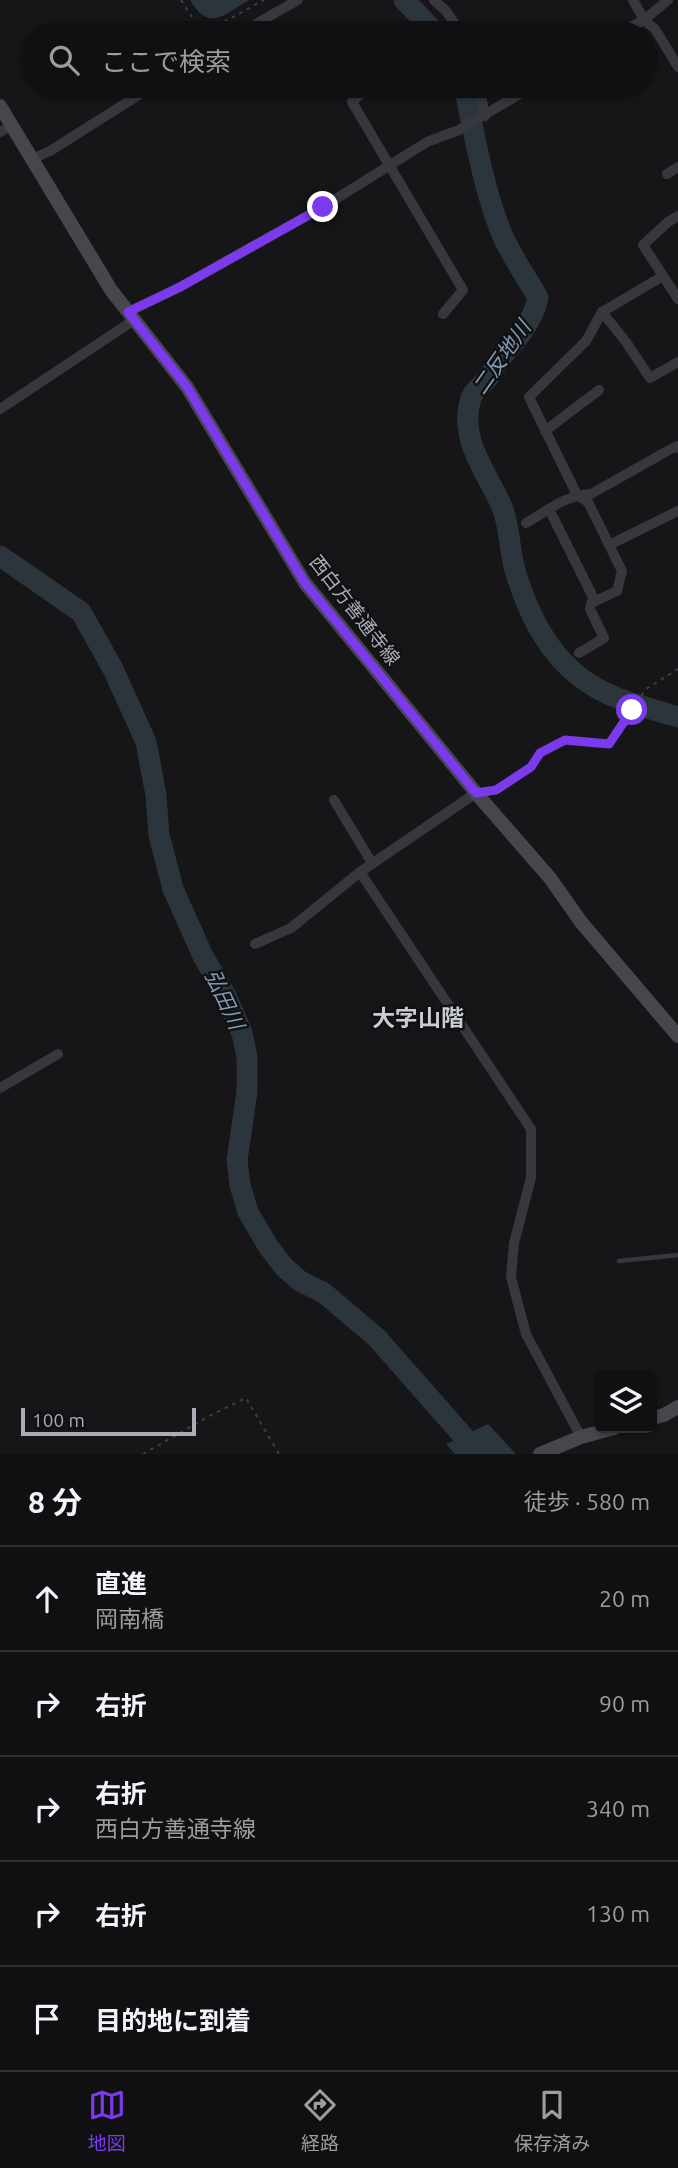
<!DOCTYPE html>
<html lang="ja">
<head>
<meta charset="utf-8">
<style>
  :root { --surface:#101012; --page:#19191b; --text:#f1f3f6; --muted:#9c9d9f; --line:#303032; --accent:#7c3aed }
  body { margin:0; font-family:Ubuntu,"Noto Sans JP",sans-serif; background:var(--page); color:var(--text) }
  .controls { position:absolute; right:21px; bottom:21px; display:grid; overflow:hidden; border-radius:10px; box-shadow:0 2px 5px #0004 }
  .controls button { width:63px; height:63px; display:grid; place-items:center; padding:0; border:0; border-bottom:2px solid var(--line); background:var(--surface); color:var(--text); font:35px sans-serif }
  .scale { position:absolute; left:21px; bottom:18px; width:175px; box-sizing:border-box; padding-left:7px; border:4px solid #a8adb8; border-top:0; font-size:19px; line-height:24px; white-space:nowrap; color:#a8adb8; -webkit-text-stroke:5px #111113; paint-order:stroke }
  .stop { position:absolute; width:21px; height:21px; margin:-16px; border:5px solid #7c3aed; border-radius:50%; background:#fff }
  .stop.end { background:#7c3aed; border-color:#fff; box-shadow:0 2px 7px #0008 }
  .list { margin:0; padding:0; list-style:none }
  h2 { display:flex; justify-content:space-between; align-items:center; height:91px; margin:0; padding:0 28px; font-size:30px }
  h2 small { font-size:23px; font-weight:400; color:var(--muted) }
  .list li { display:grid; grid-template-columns:46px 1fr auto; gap:21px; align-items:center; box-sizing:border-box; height:105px; padding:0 28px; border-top:2px solid var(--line) }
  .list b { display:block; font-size:26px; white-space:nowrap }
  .list p { margin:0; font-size:23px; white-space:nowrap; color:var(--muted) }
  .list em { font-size:23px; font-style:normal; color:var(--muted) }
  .icon { flex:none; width:38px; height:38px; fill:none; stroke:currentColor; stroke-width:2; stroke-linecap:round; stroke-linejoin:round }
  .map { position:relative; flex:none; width:678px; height:1454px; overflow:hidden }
  .search { position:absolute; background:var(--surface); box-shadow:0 2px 5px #0004; left:21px; right:21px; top:21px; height:77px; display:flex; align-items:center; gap:18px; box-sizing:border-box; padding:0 24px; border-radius:38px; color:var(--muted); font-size:26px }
  .sheet { height:616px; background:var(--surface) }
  nav { display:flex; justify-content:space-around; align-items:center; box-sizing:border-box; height:98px; border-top:2px solid var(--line); background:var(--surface); font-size:19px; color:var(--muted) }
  nav a { display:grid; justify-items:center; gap:4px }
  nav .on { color:var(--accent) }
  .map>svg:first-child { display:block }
  .water { fill:#2c353c }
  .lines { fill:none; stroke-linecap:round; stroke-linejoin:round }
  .river { stroke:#2c353c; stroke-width:21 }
  .path { stroke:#3d3f44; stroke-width:2; stroke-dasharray:3.5 5; stroke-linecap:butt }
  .service { stroke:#37383d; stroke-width:4.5 }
  .minor { stroke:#37383d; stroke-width:10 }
  .secondary { stroke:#45474d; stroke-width:14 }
  .route { stroke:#7c3aed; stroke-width:9 }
  .labels { text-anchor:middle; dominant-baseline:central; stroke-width:5; stroke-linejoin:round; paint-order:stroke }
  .street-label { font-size:19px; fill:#a8adb8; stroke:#111113 }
  .water-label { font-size:21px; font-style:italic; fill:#7f9bb3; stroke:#111113 }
  .quarter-label { font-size:23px; font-weight:bold; fill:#c9ccd4; stroke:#111113 }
</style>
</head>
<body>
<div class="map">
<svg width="678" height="1454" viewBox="0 0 678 1454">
  <rect width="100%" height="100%" fill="#161618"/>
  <!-- water -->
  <g class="water">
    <path d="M190,0H249C224,15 209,32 190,0Z"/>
    <polygon points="488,1424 516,1454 455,1454 446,1444"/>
  </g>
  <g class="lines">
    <!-- river -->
    <g class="river">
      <polyline points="404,0 436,33"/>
      <path d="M464,86C474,133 482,181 499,227C508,252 525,274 538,298C532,324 516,340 499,360C495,366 492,372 488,378C482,385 474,390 471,398C458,440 487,472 502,507C510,526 509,550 515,570C528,615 551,661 593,686C619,702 650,708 678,717"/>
      <polyline points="0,556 81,612 113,669 146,742 156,795 159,835 173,889 203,956 226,996 242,1033 247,1057 247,1092 237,1160 240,1185 248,1212 268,1246 284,1267 300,1281 324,1293 377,1338 479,1454"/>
    </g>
    <!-- path -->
    <g class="path">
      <polyline points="181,0 197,25 211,29 264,0"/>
      <polyline points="490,791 497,790 531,767 540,753 564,740 609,744 646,689 678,669"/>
      <polyline points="143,1454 213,1414 246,1398 279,1454"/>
    </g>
    <!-- service -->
    <polyline class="service" points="619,1261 678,1255"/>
    <!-- minor -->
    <g class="minor">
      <polyline points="434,0 446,11 461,33"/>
      <polyline points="633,0 644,20 655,29 678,67"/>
      <polyline points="240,33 298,0"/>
      <polyline points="620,33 644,20 668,0"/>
      <polyline points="360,86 363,92 352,102 463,290 443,314"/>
      <polyline points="479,86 485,116"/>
      <polyline points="0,132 12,125"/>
      <polyline points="32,159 50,151 153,86"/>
      <polyline points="667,174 678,167"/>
      <polyline points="678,216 668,222 643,245 678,299"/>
      <polyline points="128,312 180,287 323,207 427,142 459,130 533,86"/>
      <polyline points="602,312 626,342 650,378 678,362"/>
      <polyline points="0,409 134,320"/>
      <polyline points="545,431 599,390"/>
      <polyline points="549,509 595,601"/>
      <path d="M526,523C547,511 565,495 591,494L669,450L677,446L678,448"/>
      <polyline points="609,545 678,511"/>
      <polyline points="579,653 604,638 590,609 591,603 617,591 622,571 588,502 577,495 529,397 586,341 602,312 663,276"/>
      <polyline points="334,800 372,863"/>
      <polyline points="360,872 531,1129 531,1178 514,1243 511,1277 526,1334 581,1437"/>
      <polyline points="255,944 291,928 360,872 476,793"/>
      <polyline points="0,1088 58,1054"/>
    </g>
    <!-- secondary -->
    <g class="secondary">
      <polyline points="0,106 111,290 187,387 305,583 476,793 550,878 581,922 678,1036"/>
      <polyline points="652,1418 664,1415 678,1407"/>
      <polyline points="540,1454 581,1437 614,1428"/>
    </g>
  </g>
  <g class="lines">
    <!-- route -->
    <polyline class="route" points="323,207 180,287 128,312 187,387 305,583 476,793 496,790 531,767 540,753 565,740 609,744 632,710"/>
  </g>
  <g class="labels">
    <!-- street labels -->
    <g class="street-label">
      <text transform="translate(355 610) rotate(52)">西白方善通寺線</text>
    </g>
    <!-- water labels -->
    <g class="water-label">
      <text transform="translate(501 357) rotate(-55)">二反地川</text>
      <text transform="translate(225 999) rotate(65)">弘田川</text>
    </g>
    <!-- quarter labels -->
    <g class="quarter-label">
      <text x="418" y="1017">大字山階</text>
    </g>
  </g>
</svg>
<div class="controls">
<button><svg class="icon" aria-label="layers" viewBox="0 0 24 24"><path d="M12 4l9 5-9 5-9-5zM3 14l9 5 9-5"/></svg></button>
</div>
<div class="scale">100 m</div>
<div class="stop" style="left:632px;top:710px"></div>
<div class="stop end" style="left:323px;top:207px"></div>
<div class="search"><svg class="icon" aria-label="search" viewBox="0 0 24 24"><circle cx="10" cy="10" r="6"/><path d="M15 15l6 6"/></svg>ここで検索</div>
</div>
<section class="sheet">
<h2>8 分<small>徒歩 · 580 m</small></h2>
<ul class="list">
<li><svg class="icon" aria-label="ahead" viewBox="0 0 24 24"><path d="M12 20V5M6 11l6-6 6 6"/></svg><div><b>直進</b><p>岡南橋</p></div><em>20 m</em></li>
<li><svg class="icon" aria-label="right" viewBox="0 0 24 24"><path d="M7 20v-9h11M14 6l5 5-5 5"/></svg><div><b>右折</b></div><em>90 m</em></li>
<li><svg class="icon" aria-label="right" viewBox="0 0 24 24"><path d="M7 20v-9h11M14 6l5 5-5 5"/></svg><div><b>右折</b><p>西白方善通寺線</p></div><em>340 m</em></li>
<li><svg class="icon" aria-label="right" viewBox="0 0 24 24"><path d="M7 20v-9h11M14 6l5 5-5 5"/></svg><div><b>右折</b></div><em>130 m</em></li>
<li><svg class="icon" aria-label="arrive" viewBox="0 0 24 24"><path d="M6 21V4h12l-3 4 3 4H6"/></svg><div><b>目的地に到着</b></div></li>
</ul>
</section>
<nav>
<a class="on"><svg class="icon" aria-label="map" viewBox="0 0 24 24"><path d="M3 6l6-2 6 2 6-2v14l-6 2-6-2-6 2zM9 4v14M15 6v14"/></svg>地図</a>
<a><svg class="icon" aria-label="directions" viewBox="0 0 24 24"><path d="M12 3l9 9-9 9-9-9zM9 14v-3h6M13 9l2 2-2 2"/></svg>経路</a>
<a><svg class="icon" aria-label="saved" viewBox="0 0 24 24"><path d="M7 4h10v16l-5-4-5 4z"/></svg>保存済み</a>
</nav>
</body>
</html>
